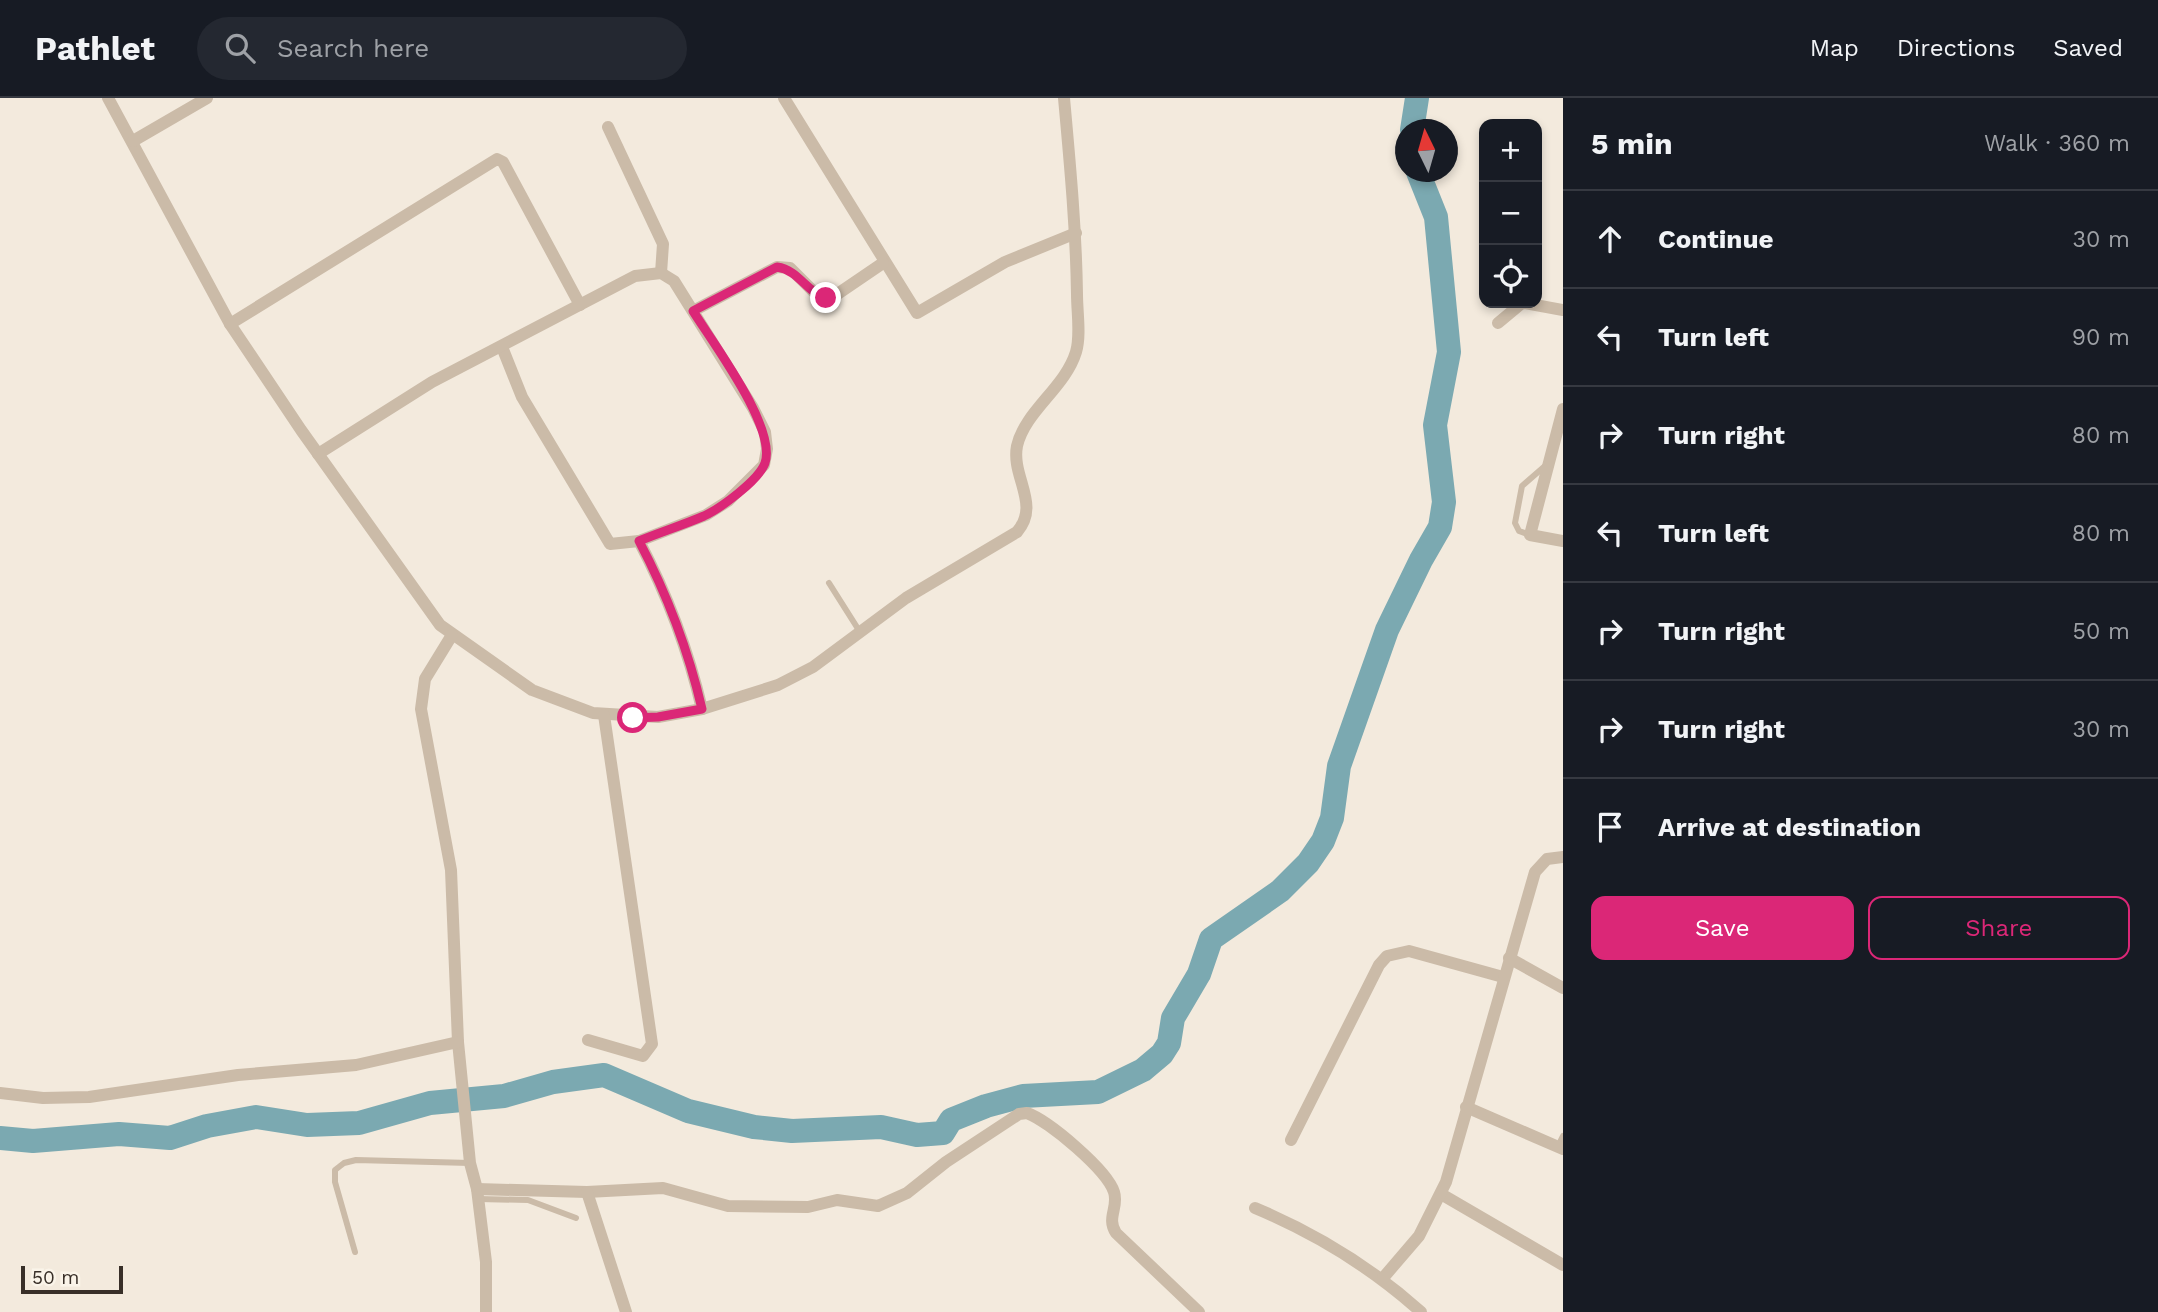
<!DOCTYPE html>
<html lang="en">
<head>
<meta charset="utf-8">
<style>
  :root { --surface:#171b24; --page:#242831; --text:#f1f3f6; --muted:#9ea1a6; --line:#363941; --accent:#db2777 }
  body { margin:0; font-family:"Work Sans",sans-serif; background:var(--page); color:var(--text) }
  .controls { position:absolute; right:21px; top:21px; display:grid; overflow:hidden; border-radius:14px; box-shadow:0 4px 10px #0003 }
  .controls button { width:63px; height:63px; display:grid; place-items:center; padding:0; border:0; border-bottom:2px solid var(--line); background:var(--surface); color:var(--text); font:35px sans-serif }
  .compass { position:absolute; left:1395px; top:21px; width:63px; height:63px; border-radius:50%; background:var(--surface); box-shadow:0 4px 10px #0003; rotate:355deg }
  .scale { position:absolute; left:21px; bottom:18px; width:102px; box-sizing:border-box; padding-left:7px; border:4px solid #382f28; border-top:0; font-size:19px; line-height:24px; white-space:nowrap; color:#382f28; -webkit-text-stroke:5px #faf4e9; paint-order:stroke }
  .stop { position:absolute; width:21px; height:21px; margin:-16px; border:5px solid #db2777; border-radius:50%; background:#fff }
  .stop.end { background:#db2777; border-color:#fff; box-shadow:0 2px 7px #0008 }
  .list { margin:0; padding:0; list-style:none }
  h2 { display:flex; justify-content:space-between; align-items:center; height:91px; margin:0; padding:0 28px; font-size:30px }
  h2 small { font-size:23px; font-weight:400; color:var(--muted) }
  .list li { display:grid; grid-template-columns:46px 1fr auto; gap:21px; align-items:center; box-sizing:border-box; height:98px; padding:0 28px; border-top:2px solid var(--line) }
  .list b { display:block; font-size:26px; white-space:nowrap }
  .list em { font-size:23px; font-style:normal; color:var(--muted) }
  .actions { display:flex; gap:14px; padding:21px 28px }
  .actions a { flex:1; padding:16px 0; border:2px solid var(--accent); border-radius:14px; text-align:center; font-size:24px; color:var(--accent) }
  .actions .main { background:var(--accent); color:#fff }
  .icon { flex:none; width:38px; height:38px; fill:none; stroke:currentColor; stroke-width:2; stroke-linecap:round; stroke-linejoin:round }
  .map { position:relative; flex:none; width:1563px; height:1214px; overflow:hidden }
  header { display:flex; align-items:center; gap:42px; box-sizing:border-box; height:98px; padding:0 35px; background:var(--surface); border-bottom:2px solid var(--line) }
  header strong { font-size:33px }
  nav { display:flex; gap:38px; margin-inline-start:auto; font-size:24px }
  .search { width:490px; height:63px; background:var(--page); display:flex; align-items:center; gap:18px; box-sizing:border-box; padding:0 24px; border-radius:38px; color:var(--muted); font-size:26px }
  main { display:flex }
  aside { flex:1; background:var(--surface) }
  .map>svg:first-child { display:block }
  .lines { fill:none; stroke-linecap:round; stroke-linejoin:round }
  .river { stroke:#7ba9b1; stroke-width:24 }
  .lane { stroke:#cbbba8; stroke-width:6 }
  .street { stroke:#cbbba8; stroke-width:12 }
  .route { stroke:#db2777; stroke-width:9 }
</style>
</head>
<body>
<header>
<strong>Pathlet</strong>
<div class="search"><svg class="icon" aria-label="search" viewBox="0 0 24 24"><circle cx="10" cy="10" r="6"/><path d="M15 15l6 6"/></svg>Search here</div>
<nav><a>Map</a><a>Directions</a><a>Saved</a></nav>
</header>
<main>
<div class="map">
<svg width="1563" height="1214" viewBox="0 0 1563 1214">
  <rect width="100%" height="100%" fill="#f3eadd"/>
  <g class="lines">
    <!-- river -->
    <g class="river">
      <polyline points="1412,32 1417,0"/>
      <polyline points="0,1040 33,1043 119,1036 170,1040 207,1028 256,1019 307,1027 359,1025 430,1005 504,998 553,984 604,977 688,1013 754,1029 792,1033 881,1029 917,1037 943,1035 951,1022 986,1008 1023,998 1098,994 1143,972 1162,956 1169,945 1173,920 1199,876 1211,841 1280,793 1308,765 1323,743 1332,720 1339,668 1387,532 1421,462 1440,429 1444,404 1435,327 1449,254 1436,119 1418,74"/>
    </g>
    <!-- lane -->
    <g class="lane">
      <polyline points="1530,437 1519,433 1515,425 1522,388 1545,368"/>
      <polyline points="829,485 860,534"/>
      <polyline points="1558,1048 1563,1038"/>
      <polyline points="479,1101 528,1102 576,1120"/>
      <polyline points="355,1154 335,1084 335,1072 344,1065 356,1062 470,1065"/>
    </g>
    <!-- street -->
    <g class="street">
      <polyline points="108,0 230,226 301,332 440,527 532,592 593,615 658,619 702,611"/>
      <polyline points="784,0 917,215 1005,164 1076,135"/>
      <polyline points="608,29 663,146 661,175"/>
      <polyline points="133,43 207,0"/>
      <polyline points="1524,205 1563,212"/>
      <polyline points="693,213 777,169 790,170 817,197 826,200 836,197 883,165"/>
      <polyline points="1498,225 1522,205"/>
      <polyline points="230,226 497,61 503,64 580,207"/>
      <path d="M502,249L522,299L610,446L639,443C668,498 688,551 702,611L778,587L813,569L906,500L1017,434C1041,406 1011,379 1017,348C1025,313 1065,290 1076,254C1081,237 1077,215 1077,196C1076,130 1070,66 1064,0"/>
      <polyline points="1563,311 1530,437 1563,443"/>
      <polyline points="318,356 432,284 635,178 661,175 674,183 753,310 765,334 767,351 764,367 728,403 706,417 639,443"/>
      <polyline points="452,537 425,581 421,611 451,772 458,944 470,1065 477,1091 486,1164 486,1214"/>
      <polyline points="1509,860 1563,890"/>
      <polyline points="588,942 643,958 652,946 604,617"/>
      <polyline points="0,995 43,1000 89,999 238,977 356,967 458,944"/>
      <polyline points="1466,1009 1563,1051"/>
      <polyline points="1291,1042 1379,867 1387,858 1409,853 1503,879"/>
      <path d="M477,1091L587,1094L663,1090L728,1108L808,1109L837,1102L878,1108L907,1095L946,1064L1019,1016L1027,1015C1049,1023 1107,1072 1114,1094C1119,1109 1106,1120 1116,1135L1199,1214"/>
      <polyline points="587,1094 626,1214"/>
      <polyline points="1441,1096 1563,1167"/>
      <path d="M1255,1110C1317,1136 1371,1169 1421,1214"/>
      <polyline points="1383,1180 1419,1138 1446,1084 1535,774 1547,761 1563,759"/>
    </g>
  </g>
  <g class="lines">
    <!-- route -->
    <path class="route" d="M633,620L658,619L702,611C688,551 668,498 639,443C661,434 683,427 704,418C721,410 759,382 765,365C777,330 713,245 693,213L777,169C799,172 806,194 826,200"/>
  </g>
</svg>
<div class="controls">
<button>+</button>
<button>−</button>
<button><svg class="icon" aria-label="locate" viewBox="0 0 24 24"><circle cx="12" cy="12" r="6"/><path d="M12 2v4M12 18v4M2 12h4M18 12h4"/></svg></button>
</div>
<svg class="compass" viewBox="-18 -18 36 36"><path d="M0-13l5 13h-10z" fill="#e53935"/><path d="M0 13l5-13h-10z" fill="#9ea1a6"/></svg>
<div class="scale">50 m</div>
<div class="stop" style="left:633px;top:620px"></div>
<div class="stop end" style="left:826px;top:200px"></div>
</div>
<aside>
<h2>5 min<small>Walk · 360 m</small></h2>
<ul class="list">
<li><svg class="icon" aria-label="ahead" viewBox="0 0 24 24"><path d="M12 20V5M6 11l6-6 6 6"/></svg><div><b>Continue</b></div><em>30 m</em></li>
<li><svg class="icon" aria-label="left" viewBox="0 0 24 24"><path d="M17 20v-9H6M10 6l-5 5 5 5"/></svg><div><b>Turn left</b></div><em>90 m</em></li>
<li><svg class="icon" aria-label="right" viewBox="0 0 24 24"><path d="M7 20v-9h11M14 6l5 5-5 5"/></svg><div><b>Turn right</b></div><em>80 m</em></li>
<li><svg class="icon" aria-label="left" viewBox="0 0 24 24"><path d="M17 20v-9H6M10 6l-5 5 5 5"/></svg><div><b>Turn left</b></div><em>80 m</em></li>
<li><svg class="icon" aria-label="right" viewBox="0 0 24 24"><path d="M7 20v-9h11M14 6l5 5-5 5"/></svg><div><b>Turn right</b></div><em>50 m</em></li>
<li><svg class="icon" aria-label="right" viewBox="0 0 24 24"><path d="M7 20v-9h11M14 6l5 5-5 5"/></svg><div><b>Turn right</b></div><em>30 m</em></li>
<li><svg class="icon" aria-label="arrive" viewBox="0 0 24 24"><path d="M6 21V4h12l-3 4 3 4H6"/></svg><div><b>Arrive at destination</b></div></li>
</ul>
<div class="actions"><a class="main">Save</a><a>Share</a></div>
</aside>
</main>
</body>
</html>
